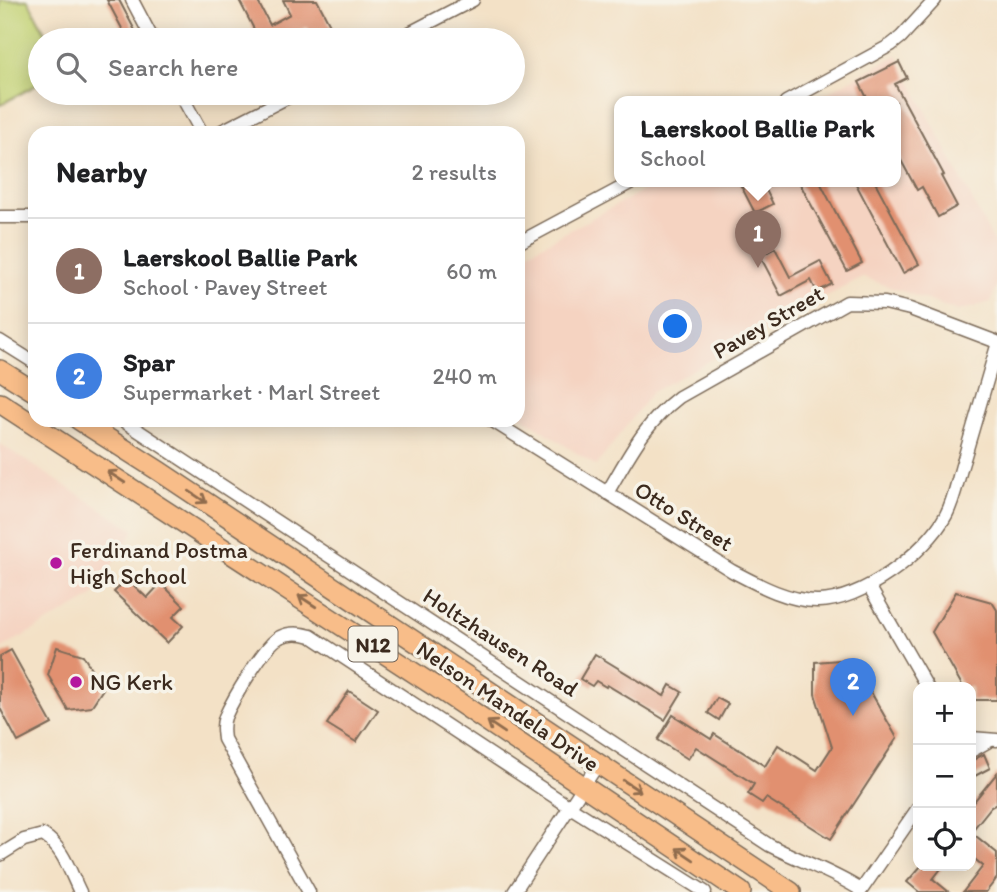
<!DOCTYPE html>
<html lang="en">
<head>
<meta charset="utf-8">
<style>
  :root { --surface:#fff; --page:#f6f6f6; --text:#202124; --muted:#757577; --line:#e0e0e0; --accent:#0b8043 }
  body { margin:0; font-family:Itim,sans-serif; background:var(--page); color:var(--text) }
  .controls { position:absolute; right:21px; bottom:21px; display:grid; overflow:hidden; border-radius:14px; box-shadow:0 4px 18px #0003 }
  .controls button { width:63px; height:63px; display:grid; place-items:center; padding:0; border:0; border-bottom:2px solid var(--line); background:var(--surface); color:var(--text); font:35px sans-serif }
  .you { position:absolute; left:676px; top:327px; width:24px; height:24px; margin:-18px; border:5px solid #fff; border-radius:50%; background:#1a73e8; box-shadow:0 0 0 10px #1a73e833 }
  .badge { display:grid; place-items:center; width:46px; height:46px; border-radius:50%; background:var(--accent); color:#fff; font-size:23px; font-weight:700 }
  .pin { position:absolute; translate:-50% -58px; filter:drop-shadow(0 2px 4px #0008) }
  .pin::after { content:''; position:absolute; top:37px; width:24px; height:21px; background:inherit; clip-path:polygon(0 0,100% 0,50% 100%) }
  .popup { position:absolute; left:614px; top:96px; width:287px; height:91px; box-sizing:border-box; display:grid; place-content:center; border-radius:14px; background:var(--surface); filter:drop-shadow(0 2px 5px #0005); font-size:23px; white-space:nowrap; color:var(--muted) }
  .popup b { font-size:26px; color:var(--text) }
  .popup::after { content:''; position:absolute; left:50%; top:100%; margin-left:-14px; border:14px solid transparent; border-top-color:var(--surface) }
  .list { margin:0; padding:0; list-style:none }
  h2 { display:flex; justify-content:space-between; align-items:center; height:91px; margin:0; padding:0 28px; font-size:30px }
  h2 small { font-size:23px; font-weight:400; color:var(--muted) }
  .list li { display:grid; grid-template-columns:46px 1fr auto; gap:21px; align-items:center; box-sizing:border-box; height:105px; padding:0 28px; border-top:2px solid var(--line) }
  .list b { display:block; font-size:26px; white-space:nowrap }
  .list p { margin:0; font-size:23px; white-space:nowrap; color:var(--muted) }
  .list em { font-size:23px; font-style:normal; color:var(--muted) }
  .icon { flex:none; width:38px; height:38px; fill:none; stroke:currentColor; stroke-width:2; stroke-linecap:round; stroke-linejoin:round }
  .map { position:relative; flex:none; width:997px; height:892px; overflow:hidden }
  .search { position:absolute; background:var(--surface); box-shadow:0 4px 18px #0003; left:28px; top:28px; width:497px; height:77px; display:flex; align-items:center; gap:18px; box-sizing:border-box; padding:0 24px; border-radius:38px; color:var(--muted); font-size:26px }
  .panel { position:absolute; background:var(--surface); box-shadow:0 4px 18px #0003; left:28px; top:126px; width:497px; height:301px; border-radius:21px }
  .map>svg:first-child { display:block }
  .built { fill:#f5d3c1 }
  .green { fill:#c2d274; stroke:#7e7e49; stroke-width:2 }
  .building { fill:#e19070 }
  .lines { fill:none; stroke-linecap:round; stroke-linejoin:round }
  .minor-casing { stroke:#7b6a59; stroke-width:15 }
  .highway-casing { stroke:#7b6a59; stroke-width:22 }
  .minor { stroke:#fff; stroke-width:12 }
  .highway { stroke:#f8bd89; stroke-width:19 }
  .oneway { stroke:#906c4e }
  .poi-dot { fill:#b5179e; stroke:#f7f3e8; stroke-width:2.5 }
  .labels { text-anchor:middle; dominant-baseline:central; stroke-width:7; stroke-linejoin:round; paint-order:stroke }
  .shield { fill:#f7f3e8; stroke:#73665b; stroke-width:2 }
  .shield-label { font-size:21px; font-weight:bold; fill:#3b2a1e }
  .street-label { font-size:23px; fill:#3b2a1e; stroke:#f7f3e8 }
  .poi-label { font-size:23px; fill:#3b2a1e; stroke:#f7f3e8; text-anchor:start }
</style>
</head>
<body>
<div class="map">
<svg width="997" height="892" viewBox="0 0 997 892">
  <rect width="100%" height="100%" fill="#f7f3e8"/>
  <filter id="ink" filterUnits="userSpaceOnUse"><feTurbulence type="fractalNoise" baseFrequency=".0143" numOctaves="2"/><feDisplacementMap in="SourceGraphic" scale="14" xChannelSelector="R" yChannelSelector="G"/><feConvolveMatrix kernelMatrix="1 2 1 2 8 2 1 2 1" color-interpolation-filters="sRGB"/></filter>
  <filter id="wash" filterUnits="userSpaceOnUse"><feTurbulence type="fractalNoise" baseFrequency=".00686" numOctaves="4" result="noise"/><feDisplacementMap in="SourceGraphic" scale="28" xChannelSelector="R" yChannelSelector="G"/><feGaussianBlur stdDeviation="1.57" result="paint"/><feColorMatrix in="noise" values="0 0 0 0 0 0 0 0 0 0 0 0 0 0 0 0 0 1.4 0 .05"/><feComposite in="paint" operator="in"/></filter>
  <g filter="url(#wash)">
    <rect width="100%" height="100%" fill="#f3e1c6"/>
    <!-- built -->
    <g class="built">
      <polygon points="897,55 997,248 997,283 991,302 958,311 862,277 652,392 596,466 518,414 518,258 659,182 896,182 896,102 810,102"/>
      <polygon points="0,444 134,530 92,597 0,649"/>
    </g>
    <!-- green -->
    <polygon class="green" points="0,0 28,0 49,40 40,40 40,83 0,105"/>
    <g id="blocks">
      <!-- building -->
      <g class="building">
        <polygon points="107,0 119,0 140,40 128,40"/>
        <polygon points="239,0 257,0 270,25 290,14 283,0 317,0 338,40 314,40 307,27 283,40 242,40 256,33"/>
        <polygon points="899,62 907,78 895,84 944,175 941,176 957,206 938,217 922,187 917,190 896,151 896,102 869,102 859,82"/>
        <polygon points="739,182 762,182 773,204 755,213"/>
        <polygon points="799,182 820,182 862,263 847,271"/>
        <polygon points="855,182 875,182 919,264 903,273"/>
        <polygon points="775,248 790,277 820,261 832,284 817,292 811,280 781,296 760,256"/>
        <polygon points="127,579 147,598 161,583 184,606 173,617 183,626 167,643 114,592"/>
        <polygon points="956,592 992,602 997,610 997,700 971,700 971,687 963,687 932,632"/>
        <polygon points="57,647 83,655 103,689 91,707 68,710 48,675"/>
        <polygon points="11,650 52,724 18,742 0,708 0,656"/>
        <polygon points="595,654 664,696 670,685 682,692 665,720 607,685 606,687 596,681 592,686 580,679"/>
        <polygon points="852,659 897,738 831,839 766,798 762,803 748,794 754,784 696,747 688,759 658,740 673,715 711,739 714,734 765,766 778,745 817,770 832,747 815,694 815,662"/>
        <polygon points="349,691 378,710 356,742 327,724"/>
        <polygon points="717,698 728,704 719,720 708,713"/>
        <polygon points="984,754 990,768 971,778 971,761"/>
        <polygon points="997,773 997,804 991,807 971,832 997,853 997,878 986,892 963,892 983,866 971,856 971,805"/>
        <polygon points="921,866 943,866 933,879 949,892 919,892 907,882"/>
      </g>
    </g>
  </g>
  <g filter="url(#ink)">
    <use href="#blocks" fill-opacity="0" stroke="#7b6a59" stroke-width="2"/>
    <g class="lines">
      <!-- minor casing -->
      <g class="minor-casing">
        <g id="minor">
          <polyline points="132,0 153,40"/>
          <polyline points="396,40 473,0"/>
          <polyline points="180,93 202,133"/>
          <polyline points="786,102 891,45 901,37 935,0"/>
          <polyline points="218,133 296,93"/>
          <polyline points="0,217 35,217"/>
          <polyline points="518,243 632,182"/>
          <polyline points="0,341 35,363"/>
          <path d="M122,420L769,845C800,861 832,871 861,890"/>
          <path d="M491,420L732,571C757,584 787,601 817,601C860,602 926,553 946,515C955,498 958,477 964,459C975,421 986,384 997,346"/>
          <path d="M607,493C629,456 644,424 679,397L847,302L885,303L910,309L997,342"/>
          <polyline points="869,586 927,687"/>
          <polyline points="971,738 997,740"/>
          <polyline points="971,751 989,741"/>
          <path d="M0,855L24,840L43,835C63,847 70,872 80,892"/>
          <path d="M309,892L224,739C223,731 222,725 225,717C232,701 265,644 280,637C290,632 301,633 311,636L570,807L705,892"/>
          <polyline points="514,892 598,764"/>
          <polyline points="860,892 918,808"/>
        </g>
      </g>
      <!-- highway casing -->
      <g class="highway-casing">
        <g id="highway">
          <polyline points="0,370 35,392"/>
          <polyline points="0,403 442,691 741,892"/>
          <polyline points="79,420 159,471 791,892"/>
        </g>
      </g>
      <!-- minor -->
      <use href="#minor" class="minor"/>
      <!-- highway -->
      <use href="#highway" class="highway"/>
    </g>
    <!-- one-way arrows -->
    <defs><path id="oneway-shaft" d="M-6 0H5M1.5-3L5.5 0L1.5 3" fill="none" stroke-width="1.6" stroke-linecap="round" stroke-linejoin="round" transform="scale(1.75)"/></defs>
    <g class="oneway">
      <use href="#oneway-shaft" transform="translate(116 477) rotate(-147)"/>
      <use href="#oneway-shaft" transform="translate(198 497) rotate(34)"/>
      <use href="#oneway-shaft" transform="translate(307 601) rotate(-147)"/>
      <use href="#oneway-shaft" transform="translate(496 727) rotate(-146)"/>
      <use href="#oneway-shaft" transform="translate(632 786) rotate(33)"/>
      <use href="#oneway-shaft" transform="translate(685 854) rotate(-146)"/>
    </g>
  </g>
  <!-- markers -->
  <g class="poi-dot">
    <circle cx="56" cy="563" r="7"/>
    <circle cx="76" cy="682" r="7"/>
  </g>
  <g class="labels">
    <!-- shield labels -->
    <rect class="shield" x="348.5" y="626.5" width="49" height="35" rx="5"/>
    <g class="shield-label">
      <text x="373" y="644">N12</text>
    </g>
    <!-- street labels -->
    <g class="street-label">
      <text transform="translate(768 322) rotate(-30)">Pavey Street</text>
      <text transform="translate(684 516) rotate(32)">Otto Street</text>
      <text transform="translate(501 642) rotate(33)">Holtzhausen Road</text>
      <text transform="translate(508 706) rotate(34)">Nelson Mandela Drive</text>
    </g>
    <!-- poi labels -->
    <g class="poi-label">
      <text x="70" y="550">Ferdinand Postma<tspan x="70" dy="26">High School</tspan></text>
      <text x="90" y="682">NG Kerk</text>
    </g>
  </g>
</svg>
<div class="controls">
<button>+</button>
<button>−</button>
<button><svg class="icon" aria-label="locate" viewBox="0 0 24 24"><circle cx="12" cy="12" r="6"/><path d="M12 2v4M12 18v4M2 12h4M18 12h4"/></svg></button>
</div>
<div class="you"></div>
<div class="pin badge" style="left:758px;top:268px;background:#8d6e63">1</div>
<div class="popup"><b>Laerskool Ballie Park</b>School</div>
<div class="pin badge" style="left:853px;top:716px;background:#3f7fe0">2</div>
<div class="search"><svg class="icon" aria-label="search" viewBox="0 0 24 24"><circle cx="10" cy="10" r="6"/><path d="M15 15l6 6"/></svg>Search here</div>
<section class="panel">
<h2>Nearby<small>2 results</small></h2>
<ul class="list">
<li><span class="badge" style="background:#8d6e63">1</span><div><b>Laerskool Ballie Park</b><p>School · Pavey Street</p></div><em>60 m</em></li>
<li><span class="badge" style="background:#3f7fe0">2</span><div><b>Spar</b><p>Supermarket · Marl Street</p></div><em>240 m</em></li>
</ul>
</section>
</div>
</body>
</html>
